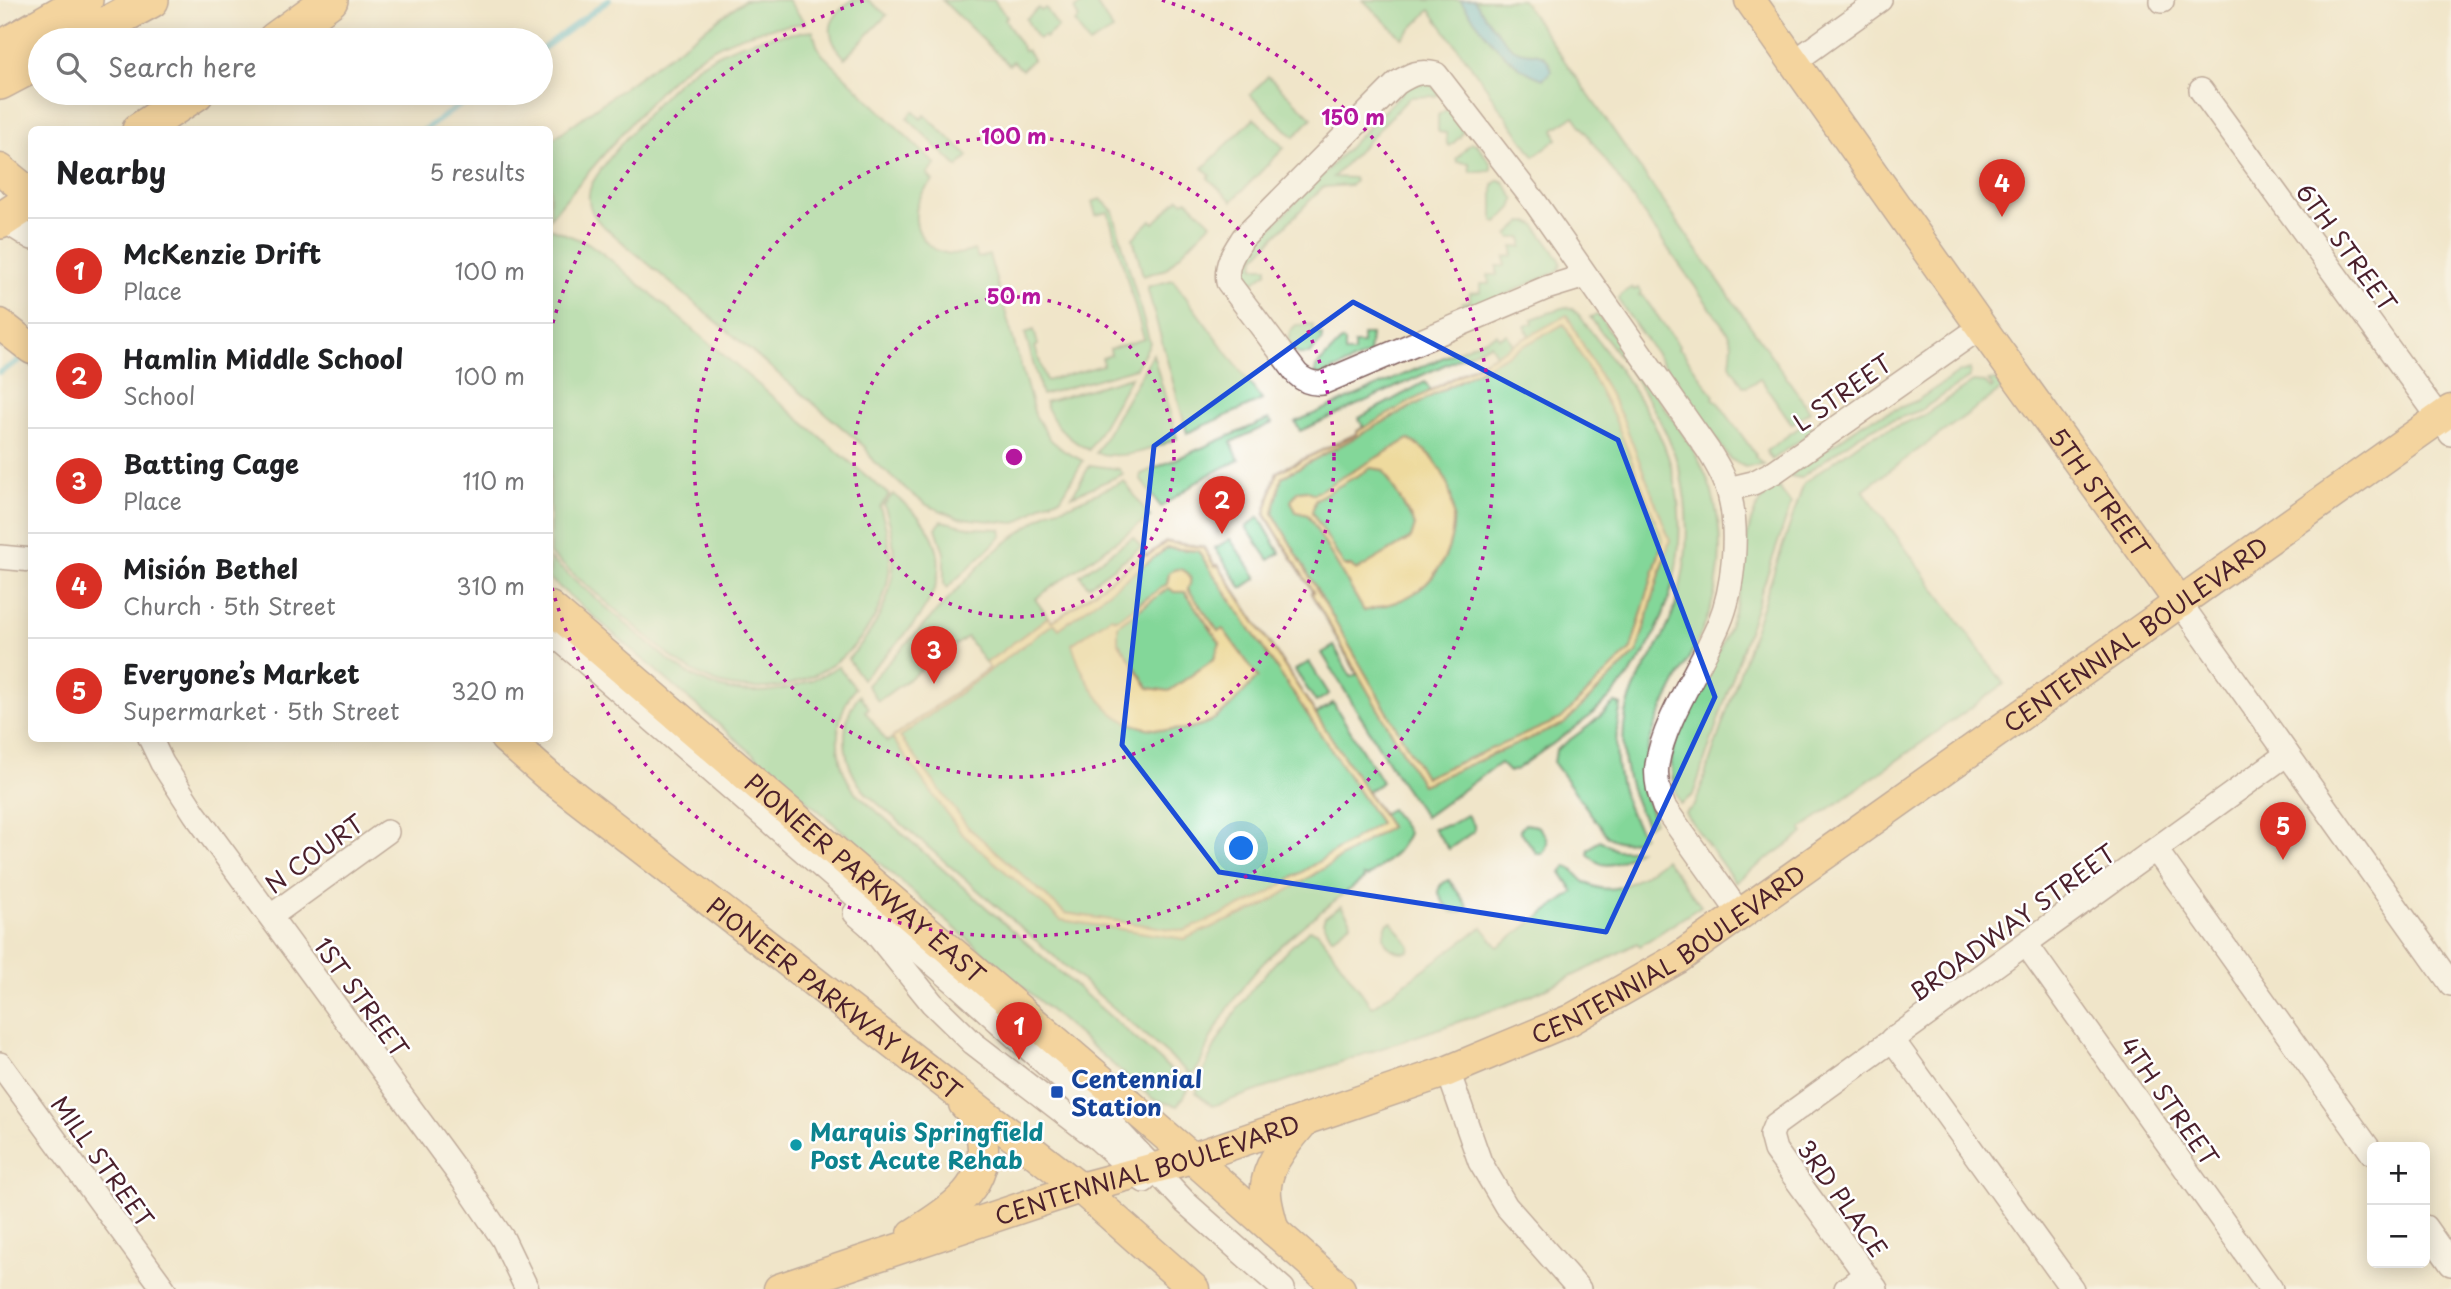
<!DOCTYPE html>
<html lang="en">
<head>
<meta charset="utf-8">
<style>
  :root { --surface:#fff; --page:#f6f6f6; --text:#202124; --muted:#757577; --line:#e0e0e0; --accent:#d93025 }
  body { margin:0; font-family:"Playpen Sans",sans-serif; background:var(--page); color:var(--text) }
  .controls { position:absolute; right:21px; bottom:21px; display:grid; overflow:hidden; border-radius:10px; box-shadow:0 4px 18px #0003 }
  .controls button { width:63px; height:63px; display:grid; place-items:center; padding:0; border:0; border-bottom:2px solid var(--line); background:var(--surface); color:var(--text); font:35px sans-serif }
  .you { position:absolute; left:1242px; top:849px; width:24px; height:24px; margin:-18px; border:5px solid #fff; border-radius:50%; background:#1a73e8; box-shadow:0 0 0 10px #1a73e833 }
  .badge { display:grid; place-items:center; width:46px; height:46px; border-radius:50%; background:var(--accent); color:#fff; font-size:23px; font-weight:700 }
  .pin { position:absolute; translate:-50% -58px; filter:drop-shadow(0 2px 4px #0008) }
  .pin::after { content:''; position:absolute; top:37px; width:24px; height:21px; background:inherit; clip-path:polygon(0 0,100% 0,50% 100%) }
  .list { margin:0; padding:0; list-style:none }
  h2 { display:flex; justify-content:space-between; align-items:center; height:91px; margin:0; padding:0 28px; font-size:30px }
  h2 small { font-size:23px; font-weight:400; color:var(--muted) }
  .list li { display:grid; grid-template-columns:46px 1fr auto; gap:21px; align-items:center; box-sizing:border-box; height:105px; padding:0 28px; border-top:2px solid var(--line) }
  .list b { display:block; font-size:26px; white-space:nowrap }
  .list p { margin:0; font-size:23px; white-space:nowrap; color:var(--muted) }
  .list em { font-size:23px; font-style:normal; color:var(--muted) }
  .icon { flex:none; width:38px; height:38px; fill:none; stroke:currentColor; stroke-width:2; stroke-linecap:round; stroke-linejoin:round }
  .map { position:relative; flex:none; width:2451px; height:1289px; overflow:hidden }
  .search { position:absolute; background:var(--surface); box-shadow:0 4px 18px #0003; left:28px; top:28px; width:525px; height:77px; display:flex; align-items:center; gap:18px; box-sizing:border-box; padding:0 24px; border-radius:38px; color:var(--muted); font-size:26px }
  .panel { position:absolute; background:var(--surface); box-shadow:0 4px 18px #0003; left:28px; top:126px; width:525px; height:616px; border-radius:10px }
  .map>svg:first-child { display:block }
  .green { fill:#83d799; stroke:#667b62; stroke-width:2 }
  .sand { fill:#eeda9e; stroke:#9c7c64; stroke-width:2; fill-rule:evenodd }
  .water { fill:#59bbd7; stroke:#526d81; stroke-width:2 }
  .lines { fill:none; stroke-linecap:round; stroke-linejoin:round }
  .stream { stroke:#59bbd7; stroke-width:6 }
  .minor-casing { stroke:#846462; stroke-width:26 }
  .major-casing { stroke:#846462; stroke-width:33 }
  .highway-casing { stroke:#846462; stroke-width:38 }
  .minor { stroke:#fff; stroke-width:23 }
  .major { stroke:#f8bf6c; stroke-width:30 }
  .highway { stroke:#f8bf6c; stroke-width:35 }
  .marked { fill:none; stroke:#1d4ed8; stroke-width:5; stroke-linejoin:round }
  .ring { fill:none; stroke:#b5179e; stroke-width:3.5; stroke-dasharray:3.5 7 }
  .transit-dot { fill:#1a4fb4; stroke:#fff; stroke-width:2.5 }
  .culture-dot { fill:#0f9aa8; stroke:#fff; stroke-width:2.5 }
  .labels { text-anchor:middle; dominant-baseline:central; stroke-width:5; stroke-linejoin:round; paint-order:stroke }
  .street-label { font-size:24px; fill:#4a1f2b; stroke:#fff }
  .transit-label { font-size:24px; font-weight:bold; fill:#164399; stroke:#fff; text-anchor:start }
  .culture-label { font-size:24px; font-weight:bold; fill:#0d838f; stroke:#fff; text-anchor:start }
  .centre { fill:#b5179e; stroke:#fff; stroke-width:3.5 }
  .ring-label { font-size:21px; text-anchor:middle; font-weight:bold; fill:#b5179e; stroke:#fff; stroke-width:5; stroke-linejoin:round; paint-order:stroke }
</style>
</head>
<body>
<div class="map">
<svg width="2451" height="1289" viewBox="0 0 2451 1289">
  <rect width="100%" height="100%" fill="#fff"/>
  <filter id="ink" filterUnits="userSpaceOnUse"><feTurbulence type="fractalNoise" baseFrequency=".0143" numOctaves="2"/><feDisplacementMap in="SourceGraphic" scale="14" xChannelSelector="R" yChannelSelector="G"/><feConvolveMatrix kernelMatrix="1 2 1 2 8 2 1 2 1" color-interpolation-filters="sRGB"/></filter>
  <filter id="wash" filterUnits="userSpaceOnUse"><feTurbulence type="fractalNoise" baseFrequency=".00686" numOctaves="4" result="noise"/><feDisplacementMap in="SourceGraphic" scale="28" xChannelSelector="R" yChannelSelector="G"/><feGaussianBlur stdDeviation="1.57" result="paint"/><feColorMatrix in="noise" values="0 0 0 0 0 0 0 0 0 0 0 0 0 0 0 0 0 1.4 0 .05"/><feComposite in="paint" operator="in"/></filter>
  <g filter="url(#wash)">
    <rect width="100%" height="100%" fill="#f0e5c9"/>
    <!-- green -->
    <g class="green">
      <path d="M745,0H788L805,23C711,33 681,65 623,132C598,161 574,189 550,218V141Z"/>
      <path d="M852,0H868L887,15L845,58C823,35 827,18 852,0Z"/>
      <polygon points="942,0 994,0 1007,17 1005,19 1024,51 1027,50 1033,59 1022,70 1013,61 1009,65"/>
      <polygon points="1089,0 1094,0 1113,30 1089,44 1075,22 1079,19 1074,9"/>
      <polygon points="1363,0 1522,0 1810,411 1792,424 1760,378 1747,387 1743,386 1730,365 1732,344 1728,333 1574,116 1554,129 1557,139 1534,156 1488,91 1488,89 1430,10 1402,38"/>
      <polygon points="1039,8 1041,11 1046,8 1058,27 1045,38 1044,36 1038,39 1026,19"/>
      <path d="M813,31L817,45L822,54L936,165L927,174L933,181C895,215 925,269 974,250L978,258L989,255L1035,415L1051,440L1064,451L1083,461L1061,498L1044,503L1019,522L1014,523L959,518L927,505L912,494L873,461L865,447L601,224C592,215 586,202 590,189C594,171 662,96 679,81C691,70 705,61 719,54C749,38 780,34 813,31Z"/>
      <polygon points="1268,76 1312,118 1294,137 1250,95"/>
      <polygon points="1429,82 1439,94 1436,96 1410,97 1333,177 1354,178 1355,181 1351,185 1323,187 1255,257 1254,267 1267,267 1267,272 1254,282 1244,280 1238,268 1242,258 1409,85"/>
      <polygon points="1446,110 1451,110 1464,128 1460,137 1450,146 1447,144 1446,133 1438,132 1438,115"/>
      <polygon points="913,111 921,119 925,115 968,156 958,167 907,118"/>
      <polygon points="1254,118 1284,148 1232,201 1208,178 1210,175 1203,168"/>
      <polygon points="1471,143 1477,144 1491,164 1491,170 1470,172 1469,163 1457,162 1456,159"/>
      <polygon points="1499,180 1504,182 1515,200 1512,208 1497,223 1493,221 1493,185"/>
      <polygon points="1179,198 1184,202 1187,200 1211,223 1166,269 1143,276 1133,238 1151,220 1154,223"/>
      <polygon points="1101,199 1113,211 1150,343 1136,368 1042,395 1025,333 1034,330 1038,345 1035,347 1046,381 1103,365 1102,358 1111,355 1110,349 1144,339 1108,212 1096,215 1092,202"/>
      <polygon points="1522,222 1529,222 1535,225 1560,260 1561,265 1558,271 1464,313 1462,302 1470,301 1470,293 1480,292 1480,284 1489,284 1488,275 1497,275 1497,266 1505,266 1505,257 1513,256 1513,247 1522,247 1522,238 1511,238 1508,235"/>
      <path d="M550,228L588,243L606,256L889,495L880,507C885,524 890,541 890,559C889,626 832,685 765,688C746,689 725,687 708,679C680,667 658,646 635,626C606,602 578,578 550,554Z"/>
      <polygon points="1173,280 1262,400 1187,433 1147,287"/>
      <polygon points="1632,287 1634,290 1638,288 1641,292 1639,295 1643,296 1679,346 1678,349 1682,351 1714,396 1713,399 1717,401 1756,455 1755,457 1764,465 1745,467 1730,459 1618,300 1621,294"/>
      <path d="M1565,307L1572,309L1579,315C1607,354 1639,392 1659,434C1699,521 1678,622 1616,691C1588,722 1550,745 1516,770L1509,772L1500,763L1425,817L1395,773L1322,653L1334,646L1351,677L1357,674L1311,593L1313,592L1265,514L1277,472L1356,434V432L1363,427L1359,418L1425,382L1431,391L1496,354L1490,344L1300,431L1295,422L1497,334L1499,338L1507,334L1513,345L1529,336L1525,326L1533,323L1532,319Z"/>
      <path d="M1598,315C1618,342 1637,370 1657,397C1681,430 1706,463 1715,504C1724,544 1720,586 1705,624C1680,687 1620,752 1655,822L1647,826C1624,784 1614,735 1634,689C1644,666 1660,647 1669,623C1688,576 1692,522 1680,472C1665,413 1625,365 1590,317Z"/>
      <polygon points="1313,324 1313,332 1322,335 1322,341 1309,354 1298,354 1288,340 1290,331 1296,325"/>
      <polygon points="1363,335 1371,335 1369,354 1321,376 1315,373 1316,367 1342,340 1345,342 1345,353 1354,353 1354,344 1363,344"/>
      <path d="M1153,354L1177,438C1149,450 1127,460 1096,453Z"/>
      <polygon points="1970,369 1970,377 1921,410 1877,426 1859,435 1800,478 1789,476 1865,422 1916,401 1960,372"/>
      <path d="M1131,377L1089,450C1068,439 1053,425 1045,402Z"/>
      <polygon points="1996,380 2002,389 1863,490 2004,684 1801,829 1804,833 1735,882 1685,813 1695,805 1804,483 1865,439 1924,415 1973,382 1985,383 1991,389 1993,387 1988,381"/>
      <polygon points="1269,419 1272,423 1231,442 1239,460 1204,477 1161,507 1140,479 1141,474"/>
      <polygon points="1807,422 1813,431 1772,460 1766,451"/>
      <polygon points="1090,465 1119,469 1123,474 1072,496"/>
      <path d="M1124,481L1150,517L1035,599L1051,621L1060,617L1145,554L1147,556L1166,542L1203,547L1215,566L1218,565L1316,714L1333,703L1382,782L1367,792L1382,814L1391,809L1408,833C1399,854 1384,864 1367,877L1363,876L1364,879C1321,911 1279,941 1246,983C1233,1000 1221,1019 1211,1038C1205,1049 1201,1069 1191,1075L867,794C842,767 837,725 859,695L869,708L865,711L887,742L989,668L967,637L878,701L867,685L991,554L1049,511L1070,505Z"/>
      <path d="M1777,485L1791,504L1693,795L1680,804C1674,789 1670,773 1672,756C1677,716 1714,668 1728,629C1734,614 1739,597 1741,582C1747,546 1744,509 1777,485Z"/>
      <path d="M893,494C902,502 913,510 921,519C972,582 902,637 862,679L848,659C891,614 906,564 884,505Z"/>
      <polygon points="1259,517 1280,553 1269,560 1246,527"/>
      <polygon points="942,521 972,528 1001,529 1002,536 947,588 944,584 944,553 936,528"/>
      <polygon points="1133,537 1141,547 1088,586 1080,575"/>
      <polygon points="1230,539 1257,578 1242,588 1215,548"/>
      <path d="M550,559C577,582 604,606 632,629C651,645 669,663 691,675C738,702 794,695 838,666L855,688C832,720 832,760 855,792L1187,1084L1188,1090L1177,1106L1153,1099L550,579Z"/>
      <polygon points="1309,662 1329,694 1316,702 1295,670"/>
      <path d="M1615,703L1621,705C1611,750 1616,797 1644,836C1632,843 1620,845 1607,836L1554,763L1556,750L1590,725Z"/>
      <polygon points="1467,815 1474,825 1474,831 1449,849 1433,828 1449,825"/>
      <path d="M1525,824L1537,826C1547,835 1551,843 1542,854H1537L1520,830Z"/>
      <path d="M1600,840L1616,850H1639C1622,862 1604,874 1588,854L1589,849Z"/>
      <path d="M1665,859L1701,906L1640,946L1637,943L1596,965L1516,1002L1213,1106L1196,1093C1216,1029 1259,974 1309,930L1318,932L1372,1007L1482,927L1498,947L1574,892L1561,872L1566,866C1576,870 1579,880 1588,884C1617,899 1643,876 1665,859Z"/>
      <path d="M1449,880L1467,905V909L1460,913L1452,912C1442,902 1430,887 1449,880Z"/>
      <polygon points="1341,906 1350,919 1351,923 1332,938 1323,922 1325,917"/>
      <path d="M1392,922L1410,946L1409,951C1391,956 1377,940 1388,923Z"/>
    </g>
    <!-- sand -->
    <g class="sand">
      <path d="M1567,315L1623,419L1670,540L1637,652L1564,724L1422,785L1311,593L1313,592L1265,514L1277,472L1356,434V432ZM1564,324L1615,419L1663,540L1631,649L1561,719L1425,777L1273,513L1282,477Z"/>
      <path d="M1409,439C1419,446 1430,453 1437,464C1464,503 1457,561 1419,590C1403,602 1383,606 1364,611L1308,515L1296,512L1291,501L1298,491L1307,490L1313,494ZM1371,468L1383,470L1415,525L1411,538L1357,570L1351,566H1344L1312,512L1316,499Z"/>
      <path d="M1166,542L1203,547L1215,566L1218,565L1390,827L1263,906L1184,939L1061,920L961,833L892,738L989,668L986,663L1048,617L1051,621L1060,617L1145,554L1147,556ZM1167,548L1198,551L1380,823L1260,898L1184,931L1065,913L968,827L900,737L1054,623L1059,629Z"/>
      <path d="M1176,569C1188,569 1194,578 1188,589L1218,631L1223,629L1258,677C1243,692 1230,710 1211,721C1184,735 1137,733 1113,713C1093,696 1079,668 1072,644L1111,617L1117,619L1167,584L1169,573ZM1169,588L1174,592H1185L1220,643L1214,659L1169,691L1149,688L1118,641V625Z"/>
    </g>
    <!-- water -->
    <path class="water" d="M1460,0H1474C1482,12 1502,40 1513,48C1528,58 1546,45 1552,71L1543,79C1506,67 1482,30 1460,0Z"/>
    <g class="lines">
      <!-- stream -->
      <g class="stream">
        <polyline points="541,50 609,0"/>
        <polyline points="424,130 478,93"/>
        <polyline points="0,372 27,356"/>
      </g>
    </g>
  </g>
  <g filter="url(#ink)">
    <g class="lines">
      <!-- minor casing -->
      <g class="minor-casing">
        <g id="minor">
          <polyline points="2162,0 2162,1"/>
          <polyline points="1794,62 1880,0"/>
          <polyline points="2201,90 2451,434"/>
          <polyline points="0,218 32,238"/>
          <path d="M1585,276L1546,288L1322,383C1312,384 1304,381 1297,374L1228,282C1225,264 1234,252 1243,238L1397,83C1411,74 1420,70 1436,74L1535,202L1708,450C1716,463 1725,477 1729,493C1739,530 1734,589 1719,624C1701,666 1663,722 1657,765C1655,780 1659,794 1664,807L1740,914"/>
          <polyline points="1728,489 1753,483 1774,472 1981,327"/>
          <polyline points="0,557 32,560"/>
          <polyline points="2180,603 2451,984"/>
          <polyline points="550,631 958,985 1110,1122 1186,1203 1283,1289"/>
          <polyline points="150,738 162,763 195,814 463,1180 503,1239 527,1289"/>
          <polyline points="2156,850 2372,1153"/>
          <polyline points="855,913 870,926 932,1003 973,1043 1099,1140 1144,1181"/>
          <polyline points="271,916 387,832"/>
          <polyline points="2026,944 2271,1289"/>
          <polyline points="1892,1039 2072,1289"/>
          <polyline points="0,1064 164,1289"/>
          <polyline points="1448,1071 1480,1162 1506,1206 1579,1289"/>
          <polyline points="2425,1227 2451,1264"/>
          <polyline points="1846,1289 1865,1275"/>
          <polyline points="1876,1289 1775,1150 1771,1135 1775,1125 2287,754"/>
        </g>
      </g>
      <!-- major casing -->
      <g class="major-casing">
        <g id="major">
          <path id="s1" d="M1750,0L1989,338L2180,603"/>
          <polyline points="0,169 32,195"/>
          <polyline points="0,324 32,349"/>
          <path id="s2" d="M550,607L1192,1158L1340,1289"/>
          <path id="s3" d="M505,738L547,775L1080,1188L1194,1289"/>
          <path d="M1274,1231C1270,1215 1263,1196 1267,1180C1272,1157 1291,1137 1306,1119"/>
          <path d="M913,1234C945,1214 985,1190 983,1148C982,1130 977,1117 964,1104"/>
          <path id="s4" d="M779,1289L1080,1188L1192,1158L1448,1071L1570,1020L1677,959L2451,410"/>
        </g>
      </g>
      <!-- highway casing -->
      <g class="highway-casing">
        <g id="highway">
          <polyline points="78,40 151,0"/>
          <polyline points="275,40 330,0"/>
          <polyline points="0,49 85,0"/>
          <polyline points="0,82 40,61"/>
          <polyline points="140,130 196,93"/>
          <polyline points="0,221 32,200"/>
        </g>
      </g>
      <!-- minor -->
      <use href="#minor" class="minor"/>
      <!-- major -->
      <use href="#major" class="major"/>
      <!-- highway -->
      <use href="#highway" class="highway"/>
    </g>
  </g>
  <!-- marked area -->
  <path d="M0 0H2451V1289H0ZM1353,302L1618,440L1715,697L1606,932L1219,872L1122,745L1154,446Z" fill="#f0e5c9" fill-opacity=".55" fill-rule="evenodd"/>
  <path class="marked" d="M1353,302L1618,440L1715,697L1606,932L1219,872L1122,745L1154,446Z"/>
  <!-- distance rings -->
  <g class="ring">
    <circle cx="1014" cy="457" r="160"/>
    <circle cx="1014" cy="457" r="320"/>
    <path d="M550 333A480 480 0 0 1 866 0M1162 0A480 480 0 1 1 550 581"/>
  </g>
  <!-- markers -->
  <rect class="transit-dot" x="1050" y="1085" width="14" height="14" rx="3.5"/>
  <circle class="culture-dot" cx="796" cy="1145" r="7"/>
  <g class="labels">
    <!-- street labels -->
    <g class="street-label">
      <text transform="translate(2347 247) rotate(54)">6TH STREET</text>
      <text transform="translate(1842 392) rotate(-35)">L STREET</text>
      <text stroke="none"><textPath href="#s1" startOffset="604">5TH STREET</textPath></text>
      <text stroke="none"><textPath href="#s4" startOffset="1521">CENTENNIAL BOULEVARD</textPath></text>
      <text transform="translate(314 853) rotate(-36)">N COURT</text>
      <text stroke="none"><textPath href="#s2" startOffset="416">PIONEER PARKWAY EAST</textPath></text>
      <text transform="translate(2012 922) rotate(-36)">BROADWAY STREET</text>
      <text stroke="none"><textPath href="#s4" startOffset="954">CENTENNIAL BOULEVARD</textPath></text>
      <text transform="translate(362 997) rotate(54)">1ST STREET</text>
      <text stroke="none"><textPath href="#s3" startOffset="420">PIONEER PARKWAY WEST</textPath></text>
      <text transform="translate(2170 1101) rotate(55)">4TH STREET</text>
      <text transform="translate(103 1161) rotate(54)">MILL STREET</text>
      <text stroke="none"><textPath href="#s4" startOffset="387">CENTENNIAL BOULEVARD</textPath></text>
      <text transform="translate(1843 1198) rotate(55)">3RD PLACE</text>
    </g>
    <!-- transit labels -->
    <g class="transit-label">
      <text x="1071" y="1078">Centennial<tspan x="1071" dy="28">Station</tspan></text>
    </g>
    <!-- culture labels -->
    <g class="culture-label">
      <text x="810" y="1131">Marquis Springfield<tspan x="810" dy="28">Post Acute Rehab</tspan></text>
    </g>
  </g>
  <circle cx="1014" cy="457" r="10" class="centre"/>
  <g class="ring-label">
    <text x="1353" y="125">150 m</text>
    <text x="1014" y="144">100 m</text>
    <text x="1014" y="304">50 m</text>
  </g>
</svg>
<div class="controls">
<button>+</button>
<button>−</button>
</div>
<div class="you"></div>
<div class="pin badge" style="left:1019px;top:1060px">1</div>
<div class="pin badge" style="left:1222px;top:534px">2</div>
<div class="pin badge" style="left:934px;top:684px">3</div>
<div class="pin badge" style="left:2002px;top:217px">4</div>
<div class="pin badge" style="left:2283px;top:860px">5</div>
<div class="search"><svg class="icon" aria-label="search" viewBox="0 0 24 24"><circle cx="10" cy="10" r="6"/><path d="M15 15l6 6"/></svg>Search here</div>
<section class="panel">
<h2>Nearby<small>5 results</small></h2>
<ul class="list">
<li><span class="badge">1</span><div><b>McKenzie Drift</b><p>Place</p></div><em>100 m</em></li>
<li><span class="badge">2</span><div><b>Hamlin Middle School</b><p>School</p></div><em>100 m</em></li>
<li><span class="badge">3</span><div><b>Batting Cage</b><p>Place</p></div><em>110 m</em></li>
<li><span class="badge">4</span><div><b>Misión Bethel</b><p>Church · 5th Street</p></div><em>310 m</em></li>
<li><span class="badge">5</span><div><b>Everyone’s Market</b><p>Supermarket · 5th Street</p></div><em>320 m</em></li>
</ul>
</section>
</div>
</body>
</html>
